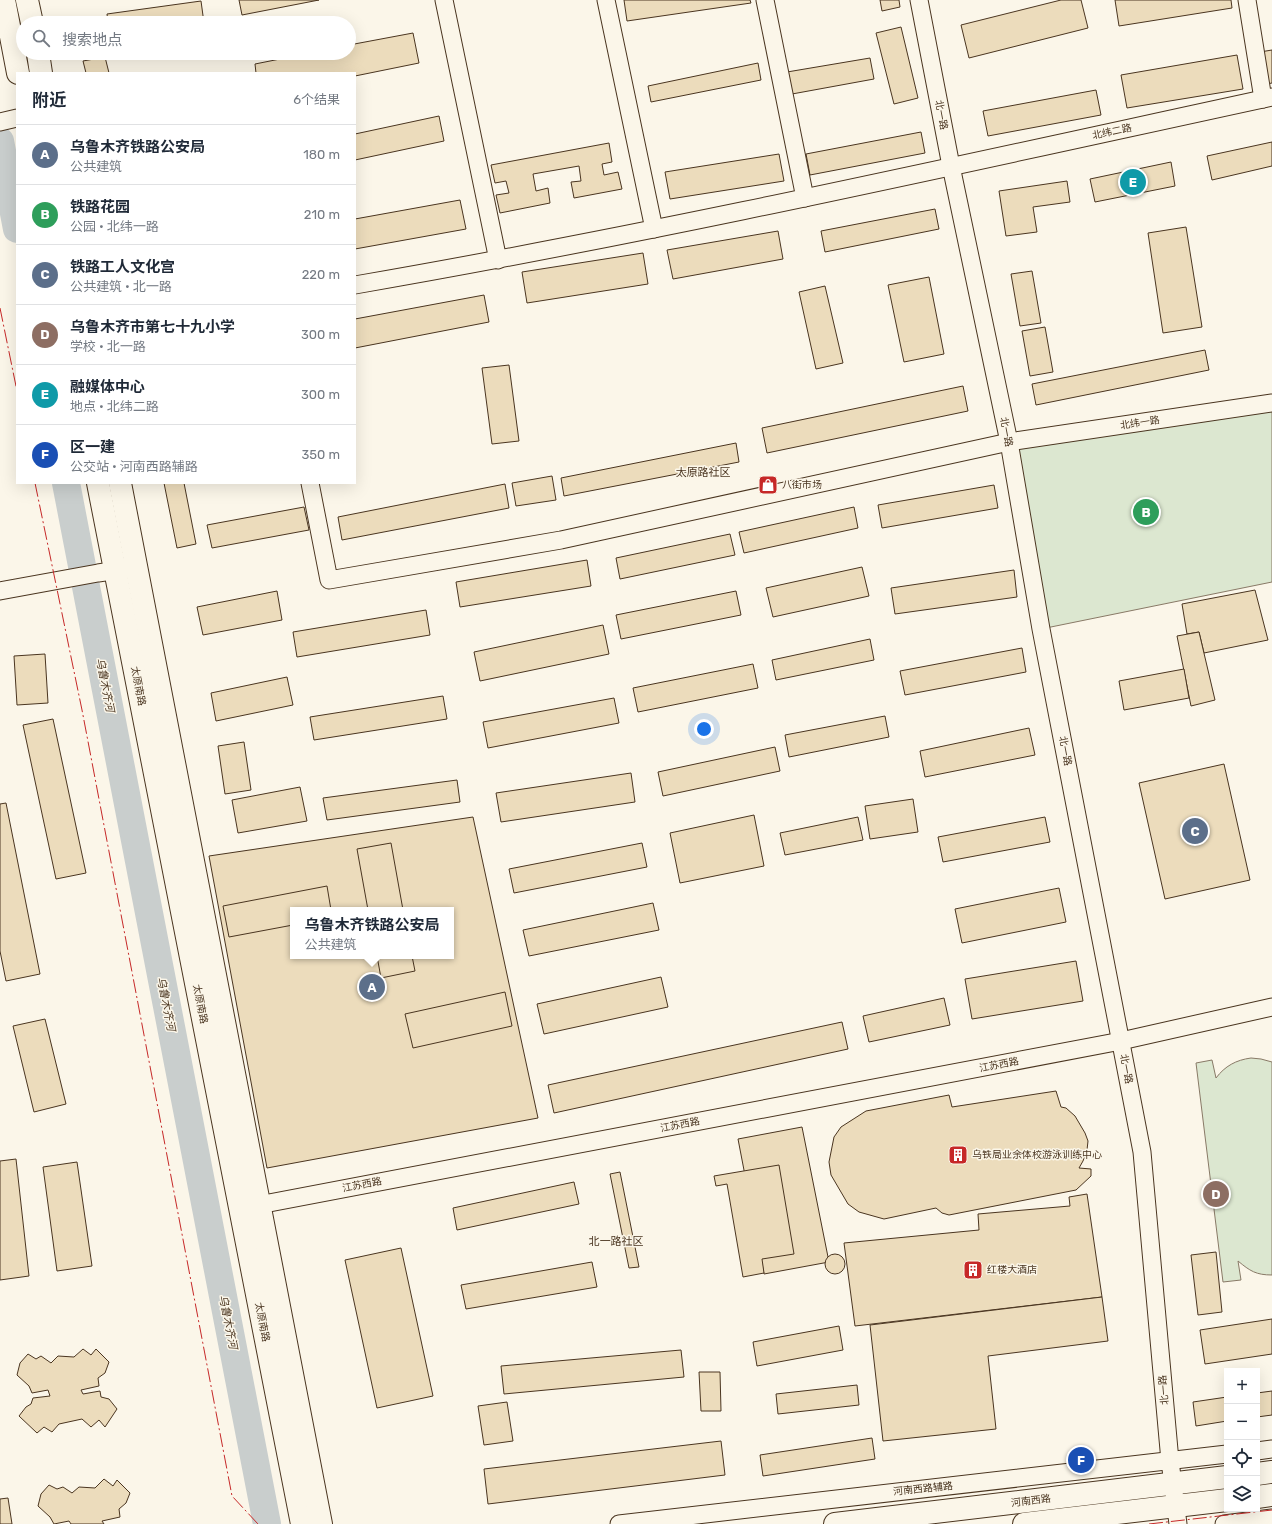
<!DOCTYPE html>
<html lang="zh">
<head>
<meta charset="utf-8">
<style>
  :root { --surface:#fff; --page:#f6f6f7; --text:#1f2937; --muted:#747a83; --line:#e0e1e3; --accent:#c62828 }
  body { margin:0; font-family:Rubik,"Noto Sans SC",sans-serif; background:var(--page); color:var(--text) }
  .controls { position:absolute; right:12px; bottom:12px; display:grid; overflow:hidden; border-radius:0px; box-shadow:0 4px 16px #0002 }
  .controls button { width:36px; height:36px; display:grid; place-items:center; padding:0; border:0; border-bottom:1px solid var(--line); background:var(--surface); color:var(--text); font:20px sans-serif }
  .you { position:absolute; left:704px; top:729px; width:14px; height:14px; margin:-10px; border:3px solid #fff; border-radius:50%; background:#1a73e8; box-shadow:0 0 0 6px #1a73e833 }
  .badge { display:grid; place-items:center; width:26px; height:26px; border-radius:50%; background:var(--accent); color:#fff; font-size:13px; font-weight:700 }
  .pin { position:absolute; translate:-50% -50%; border:2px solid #fff; box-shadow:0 1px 4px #0006 }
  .popup { position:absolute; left:290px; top:907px; width:164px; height:52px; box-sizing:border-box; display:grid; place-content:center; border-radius:0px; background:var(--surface); filter:drop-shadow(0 1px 3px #0005); font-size:13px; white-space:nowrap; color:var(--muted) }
  .popup b { font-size:15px; color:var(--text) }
  .popup::after { content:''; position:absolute; left:50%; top:100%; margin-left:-8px; border:8px solid transparent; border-top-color:var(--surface) }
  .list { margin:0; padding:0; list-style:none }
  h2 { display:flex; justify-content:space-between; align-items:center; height:52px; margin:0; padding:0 16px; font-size:17px }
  h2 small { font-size:13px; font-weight:400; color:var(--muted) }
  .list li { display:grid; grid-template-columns:26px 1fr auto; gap:12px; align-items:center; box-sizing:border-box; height:60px; padding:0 16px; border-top:1px solid var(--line) }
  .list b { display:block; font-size:15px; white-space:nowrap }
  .list p { margin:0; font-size:13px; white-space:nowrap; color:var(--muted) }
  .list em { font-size:13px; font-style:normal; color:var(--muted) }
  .icon { flex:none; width:22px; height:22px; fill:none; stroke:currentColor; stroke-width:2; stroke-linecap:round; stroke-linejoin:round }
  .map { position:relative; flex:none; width:1272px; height:1524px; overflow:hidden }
  .search { position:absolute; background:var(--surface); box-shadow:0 4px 16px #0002; left:16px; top:16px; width:340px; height:44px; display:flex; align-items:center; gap:10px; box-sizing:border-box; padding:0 14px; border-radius:22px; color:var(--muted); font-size:15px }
  .panel { position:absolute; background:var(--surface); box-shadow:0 4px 16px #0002; left:16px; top:72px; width:340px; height:412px; border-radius:0px }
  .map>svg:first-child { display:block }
  .green { fill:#dce7d0; stroke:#887966 }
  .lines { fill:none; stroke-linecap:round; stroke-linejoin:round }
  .river { stroke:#c9cecd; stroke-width:28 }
  .building { fill:#ecdcbc; stroke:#4a3520; fill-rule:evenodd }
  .minor-casing { stroke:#4a3520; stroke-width:19 }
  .major-casing { stroke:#4a3520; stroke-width:24 }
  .minor { stroke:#fbf6e9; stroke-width:17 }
  .major { stroke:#fbf6e9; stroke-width:22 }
  .power { stroke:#c62828; stroke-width:1; stroke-dasharray:14 3 2 3; stroke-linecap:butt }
  .labels { text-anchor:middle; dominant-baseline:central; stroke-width:3; stroke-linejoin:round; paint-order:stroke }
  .street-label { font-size:10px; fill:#4a3520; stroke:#fbf6e9 }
  .poi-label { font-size:10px; fill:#4a3520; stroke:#fbf6e9; text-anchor:start }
  .neighbourhood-label { font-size:11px; fill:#4a3520; stroke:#fbf6e9 }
  .water-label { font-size:11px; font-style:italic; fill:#4a3520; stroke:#fbf6e9 }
</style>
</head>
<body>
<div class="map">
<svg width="1272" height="1524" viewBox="0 0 1272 1524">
  <rect width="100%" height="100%" fill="#fbf6e9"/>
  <!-- green -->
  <g class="green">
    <polygon points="1272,403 1272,582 1041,629 1009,442"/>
    <path d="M1251,1058L1261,1059L1272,1062V1275C1256,1275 1250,1271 1238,1261L1241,1280L1223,1282L1196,1063L1212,1060L1216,1078C1225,1066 1236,1060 1251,1058Z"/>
  </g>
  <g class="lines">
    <!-- river -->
    <g class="river">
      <polyline points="0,141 17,229"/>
      <polyline points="66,483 267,1524"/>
    </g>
  </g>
  <!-- building -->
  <g class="building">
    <polygon points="239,0 319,0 242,15"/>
    <polygon points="624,0 750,0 751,3 627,21"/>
    <polygon points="880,0 899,0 900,7 882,11"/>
    <polygon points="1061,0 1081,0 1088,28 969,58 961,25"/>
    <polygon points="1115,0 1231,0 1232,8 1119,26"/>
    <polygon points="201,1 204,23 108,23 107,14"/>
    <polygon points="901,27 918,98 894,104 876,33"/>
    <polygon points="413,33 419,63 355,76 355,73 256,73 255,64 310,53 349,53 349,45"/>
    <polygon points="1272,50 1272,83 1267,84 1260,52"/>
    <polygon points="1237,55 1243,89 1127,108 1121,75"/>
    <polygon points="105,57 109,73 86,73 83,61"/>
    <polygon points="870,58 874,79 792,94 787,72"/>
    <polygon points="758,63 761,80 651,102 648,86"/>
    <polygon points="1096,90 1101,115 988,136 983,111"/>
    <polygon points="439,116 444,141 355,160 355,134"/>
    <polygon points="921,132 925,153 810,175 806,154"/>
    <polygon points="1272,142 1272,166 1212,180 1207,156"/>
    <polygon points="609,143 612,162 602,164 604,175 618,172 622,189 574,198 571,182 581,181 579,166 533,174 536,191 548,188 550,203 500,213 496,195 509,193 506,181 495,183 491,165"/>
    <polygon points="779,154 784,181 670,199 665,172"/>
    <polygon points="1171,162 1175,186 1095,202 1090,179"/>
    <polygon points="1067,181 1070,202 1033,207 1037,232 1006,236 999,191"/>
    <polygon points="460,200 466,229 355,249 355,219"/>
    <polygon points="935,209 939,229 825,252 821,231"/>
    <polygon points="1186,227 1202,327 1163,333 1148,233"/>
    <polygon points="778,231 783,259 673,279 667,250"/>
    <polygon points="643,253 648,284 527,303 522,272"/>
    <polygon points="1032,271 1041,323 1020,326 1011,274"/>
    <polygon points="929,277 944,354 904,362 888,285"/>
    <polygon points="825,286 843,363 816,369 799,292"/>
    <polygon points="484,295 489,322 355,348 355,319"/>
    <polygon points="1045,327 1053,372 1030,376 1022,331"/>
    <polygon points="1205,350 1209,370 1036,405 1032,384"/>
    <polygon points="509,365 519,441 492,444 482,368"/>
    <polygon points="963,386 968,411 767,453 762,428"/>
    <polygon points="736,443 739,462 564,496 561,478"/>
    <polygon points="552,476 556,500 516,506 512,483"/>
    <polygon points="164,483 184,483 196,544 177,548"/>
    <polygon points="505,484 509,508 342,540 338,517"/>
    <polygon points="994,485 998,508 882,528 878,505"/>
    <polygon points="304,507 309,530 212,548 207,525"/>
    <polygon points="854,507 858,528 744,553 739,532"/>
    <polygon points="730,534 735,555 620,579 616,558"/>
    <polygon points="587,560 591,586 460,607 456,582"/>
    <polygon points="862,567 869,596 773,617 766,588"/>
    <polygon points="1014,570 1017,597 895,614 891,588"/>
    <polygon points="1255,590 1268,640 1204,653 1199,632 1187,634 1182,604"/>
    <polygon points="277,591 282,620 203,635 197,607"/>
    <polygon points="736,591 741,615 621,639 616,615"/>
    <polygon points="426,610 430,635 297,657 293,632"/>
    <polygon points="603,625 609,654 480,681 474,652"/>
    <polygon points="1199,632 1215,700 1191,706 1177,636"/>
    <polygon points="870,639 874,660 776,680 772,660"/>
    <polygon points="1022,648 1026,672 905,695 900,671"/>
    <polygon points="45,654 48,703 17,705 14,656"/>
    <polygon points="753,664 758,688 638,712 633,688"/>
    <polygon points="1184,669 1189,698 1124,710 1119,681"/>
    <polygon points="287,677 293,705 216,721 211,693"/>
    <polygon points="443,696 447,719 314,740 310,717"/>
    <polygon points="614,698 619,723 488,748 483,722"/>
    <polygon points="885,716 889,737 789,757 785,735"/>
    <polygon points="53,719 86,873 56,879 23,725"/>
    <polygon points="1029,728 1035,755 925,777 920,751"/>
    <polygon points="244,742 251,790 225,794 218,746"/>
    <polygon points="775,747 780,771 663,796 658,772"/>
    <polygon points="1224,764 1250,880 1165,899 1139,783"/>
    <polygon points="631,773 635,802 501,822 496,793"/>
    <polygon points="457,780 460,802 327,820 323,798"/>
    <polygon points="300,787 307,821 238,833 232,800"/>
    <polygon points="913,799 918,832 870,839 865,806"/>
    <polygon points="6,803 40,974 6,981 0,951 0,804"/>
    <polygon points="754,815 764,866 680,883 670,833"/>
    <path d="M473,817L538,1118L267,1168L209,856ZM293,910H451V956H293Z"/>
    <polygon points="858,817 863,840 785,855 780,833"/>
    <polygon points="1045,817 1050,842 943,862 938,837"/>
    <polygon points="391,843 403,910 368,910 357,849"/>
    <polygon points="642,843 647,867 514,893 509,869"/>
    <polygon points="327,886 331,910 293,910 293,925 229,937 223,906"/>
    <polygon points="1059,888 1066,922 962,943 955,909"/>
    <polygon points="653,903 659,930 529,956 523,930"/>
    <polygon points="377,956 412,956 415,971 381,978"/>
    <polygon points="1076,961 1083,1001 972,1019 965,979"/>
    <polygon points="661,977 668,1007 544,1034 537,1004"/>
    <polygon points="505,992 512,1026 413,1048 405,1014"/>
    <polygon points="944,998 950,1025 869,1042 863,1016"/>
    <polygon points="45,1019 66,1104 34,1112 13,1026"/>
    <polygon points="842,1022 848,1049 554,1113 548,1085"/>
    <polygon points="1056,1091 1061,1107 1066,1108 1075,1116 1085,1133 1088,1141 1087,1150 1083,1161 1079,1168 1091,1169 1091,1176 1076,1190 949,1215 942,1213 936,1208 884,1219 859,1212 848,1204 831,1175 829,1162 834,1137 841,1127 866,1111 949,1095 952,1107"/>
    <polygon points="802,1127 829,1262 764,1274 738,1139"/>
    <polygon points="16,1159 29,1276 0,1280 0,1161"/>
    <polygon points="77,1162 92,1266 57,1271 43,1167"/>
    <polygon points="779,1165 794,1254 762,1259 764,1273 743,1277 727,1184 716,1186 714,1176"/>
    <polygon points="620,1172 639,1267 629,1268 610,1174"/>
    <polygon points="574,1182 579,1204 457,1230 453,1208"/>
    <polygon points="1087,1194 1102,1297 855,1326 844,1243 979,1230 978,1214 1070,1206 1069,1197"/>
    <polygon points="401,1248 433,1396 377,1408 345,1260"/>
    <polygon points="1216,1252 1222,1312 1198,1315 1191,1255"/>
    <circle cx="835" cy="1264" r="10"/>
    <polygon points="592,1262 597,1287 466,1309 461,1285"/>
    <polygon points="1102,1297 1108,1341 988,1356 996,1429 883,1441 870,1325"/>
    <polygon points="1272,1319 1272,1354 1205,1364 1200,1330"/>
    <polygon points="839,1326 843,1350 757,1366 753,1342"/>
    <polygon points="83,1349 91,1355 96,1349 109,1362 105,1373 98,1378 99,1386 81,1390 83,1394 100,1391 101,1397 109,1399 117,1409 105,1427 99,1420 91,1427 82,1419 59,1424 52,1432 44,1427 37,1433 19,1416 26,1407 31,1404 33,1398 50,1396 48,1390 32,1393 29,1386 17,1375 20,1363 28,1354 36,1359 41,1356 51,1363 58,1356 74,1357"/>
    <polygon points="681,1350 684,1377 504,1394 501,1366"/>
    <polygon points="699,1372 720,1372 721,1411 701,1411"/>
    <polygon points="857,1385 859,1405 778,1414 776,1394"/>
    <polygon points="1272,1391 1272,1415 1257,1417 1257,1393"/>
    <polygon points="1227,1397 1227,1421 1196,1426 1193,1402"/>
    <polygon points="507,1402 513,1441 484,1445 478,1406"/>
    <polygon points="872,1438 875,1459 763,1476 760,1455"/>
    <polygon points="721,1441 725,1475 488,1504 484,1469"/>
    <polygon points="104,1479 113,1486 117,1480 130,1493 126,1503 119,1509 120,1517 102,1521 104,1524 71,1524 69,1521 54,1524 50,1517 38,1506 41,1494 49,1485 57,1489 63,1487 72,1493 79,1487 95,1488"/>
    <polygon points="8,1498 12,1524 0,1524 0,1499"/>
  </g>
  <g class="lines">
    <!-- minor casing -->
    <g class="minor-casing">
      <g id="minor">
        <polyline points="444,0 498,260"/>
        <polyline points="606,0 654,229"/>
        <polyline points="765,0 805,198"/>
        <polyline points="919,0 951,166 1009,442 1041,629 1142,1152 1170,1461 1178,1524"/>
        <polyline points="1247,0 1263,99"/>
        <polyline points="0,122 17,118"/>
        <path d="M355,285C662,232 967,163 1272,97"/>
        <polyline points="310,483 329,580 561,540 1009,442 1272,403"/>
        <polyline points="0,591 98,573 126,569"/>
        <polyline points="248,1207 1121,1041 1272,1007"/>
        <polyline points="1257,1451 1272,1449"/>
        <polyline points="619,1524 1227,1454"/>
        <polyline points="1224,1524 1272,1518"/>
      </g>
    </g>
    <!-- major casing -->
    <g class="major-casing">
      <g id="major">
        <polyline points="4,0 18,73"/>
        <polyline points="27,0 32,23"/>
        <polyline points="38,53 41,73"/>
        <polyline points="98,483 302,1524"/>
        <polyline points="120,483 321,1524"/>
        <polyline points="1257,1474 1272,1472"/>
        <polyline points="1257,1497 1272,1495"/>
        <polyline points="835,1524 1227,1477"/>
        <polyline points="1024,1524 1227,1500"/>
      </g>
    </g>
    <!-- minor -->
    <use href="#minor" class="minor"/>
    <!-- major -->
    <use href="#major" class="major"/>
    <!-- power -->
    <g class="power">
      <polyline points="0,308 17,391"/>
      <polyline points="35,483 82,710 232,1496 258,1524"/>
      <polyline points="1149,1524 1272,1510"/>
    </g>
  </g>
  <!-- icons -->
  <defs>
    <g id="shop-square" transform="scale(1)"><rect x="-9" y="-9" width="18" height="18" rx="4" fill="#c62828" stroke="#fbf6e9"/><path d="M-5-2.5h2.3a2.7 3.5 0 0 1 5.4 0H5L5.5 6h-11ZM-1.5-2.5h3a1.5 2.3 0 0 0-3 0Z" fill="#fff"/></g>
    <g id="building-square" transform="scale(1)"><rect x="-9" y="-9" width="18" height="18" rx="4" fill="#c62828" stroke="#fbf6e9"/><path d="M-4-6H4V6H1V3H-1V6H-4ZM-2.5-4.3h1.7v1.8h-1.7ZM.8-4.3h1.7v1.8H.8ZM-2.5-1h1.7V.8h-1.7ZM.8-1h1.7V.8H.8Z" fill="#fff"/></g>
  </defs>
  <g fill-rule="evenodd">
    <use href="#shop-square" x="768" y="485"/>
    <use href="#building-square" x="958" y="1155"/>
    <use href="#building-square" x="973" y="1270"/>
  </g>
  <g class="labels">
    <!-- street labels -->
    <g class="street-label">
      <text transform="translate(941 115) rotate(79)">北一路</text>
      <text transform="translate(1112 132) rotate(-12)">北纬二路</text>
      <text transform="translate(1140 423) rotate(-9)">北纬一路</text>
      <text transform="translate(1006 432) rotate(79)">北一路</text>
      <text transform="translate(138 686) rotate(79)">太原南路</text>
      <text transform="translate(1065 751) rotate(79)">北一路</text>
      <text transform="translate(200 1004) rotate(79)">太原南路</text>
      <text transform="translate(999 1065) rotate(-11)">江苏西路</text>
      <text transform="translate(1126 1069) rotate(79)">北一路</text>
      <text transform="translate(680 1125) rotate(-11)">江苏西路</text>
      <text transform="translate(362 1185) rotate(-11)">江苏西路</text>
      <text transform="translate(262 1322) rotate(79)">太原南路</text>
      <text transform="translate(1164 1390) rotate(-95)">北一路</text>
      <text transform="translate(923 1489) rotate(-6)">河南西路辅路</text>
      <text transform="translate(1031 1501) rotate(-7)">河南西路</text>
    </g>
    <!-- poi labels -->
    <g class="poi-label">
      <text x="782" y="485">八街市场</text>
      <text x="972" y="1155">乌铁局业余体校游泳训练中心</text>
      <text x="987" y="1270">红楼大酒店</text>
    </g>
    <!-- neighbourhood labels -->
    <g class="neighbourhood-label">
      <text x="703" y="472">太原路社区</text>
      <text x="616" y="1241">北一路社区</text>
    </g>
    <!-- water labels -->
    <g class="water-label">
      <text transform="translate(105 685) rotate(79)">乌鲁木齐河</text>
      <text transform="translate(166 1004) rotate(79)">乌鲁木齐河</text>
      <text transform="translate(228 1322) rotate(79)">乌鲁木齐河</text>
    </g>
  </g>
</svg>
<div class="controls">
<button>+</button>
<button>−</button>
<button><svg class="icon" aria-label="locate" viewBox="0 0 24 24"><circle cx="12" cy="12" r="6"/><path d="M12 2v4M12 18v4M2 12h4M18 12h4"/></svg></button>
<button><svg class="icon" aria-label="layers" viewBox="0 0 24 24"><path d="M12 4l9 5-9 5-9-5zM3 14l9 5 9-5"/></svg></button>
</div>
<div class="you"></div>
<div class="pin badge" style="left:372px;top:987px;background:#5c6f8a">A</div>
<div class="popup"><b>乌鲁木齐铁路公安局</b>公共建筑</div>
<div class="pin badge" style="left:1146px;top:512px;background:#2e9e5b">B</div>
<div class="pin badge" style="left:1195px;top:831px;background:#5c6f8a">C</div>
<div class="pin badge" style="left:1216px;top:1194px;background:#8d6e63">D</div>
<div class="pin badge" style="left:1133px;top:182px;background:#0f9aa8">E</div>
<div class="pin badge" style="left:1081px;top:1460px;background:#1a4fb4">F</div>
<div class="search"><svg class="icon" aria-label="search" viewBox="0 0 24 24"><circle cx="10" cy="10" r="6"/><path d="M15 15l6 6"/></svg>搜索地点</div>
<section class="panel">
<h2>附近<small>6个结果</small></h2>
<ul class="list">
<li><span class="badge" style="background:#5c6f8a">A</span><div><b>乌鲁木齐铁路公安局</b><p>公共建筑</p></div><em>180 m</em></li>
<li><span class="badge" style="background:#2e9e5b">B</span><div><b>铁路花园</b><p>公园 · 北纬一路</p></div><em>210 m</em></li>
<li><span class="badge" style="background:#5c6f8a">C</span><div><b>铁路工人文化宫</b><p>公共建筑 · 北一路</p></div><em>220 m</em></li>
<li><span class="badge" style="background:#8d6e63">D</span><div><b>乌鲁木齐市第七十九小学</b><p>学校 · 北一路</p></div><em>300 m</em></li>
<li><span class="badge" style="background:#0f9aa8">E</span><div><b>融媒体中心</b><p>地点 · 北纬二路</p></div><em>300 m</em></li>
<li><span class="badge" style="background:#1a4fb4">F</span><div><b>区一建</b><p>公交站 · 河南西路辅路</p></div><em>350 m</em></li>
</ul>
</section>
</div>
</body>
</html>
